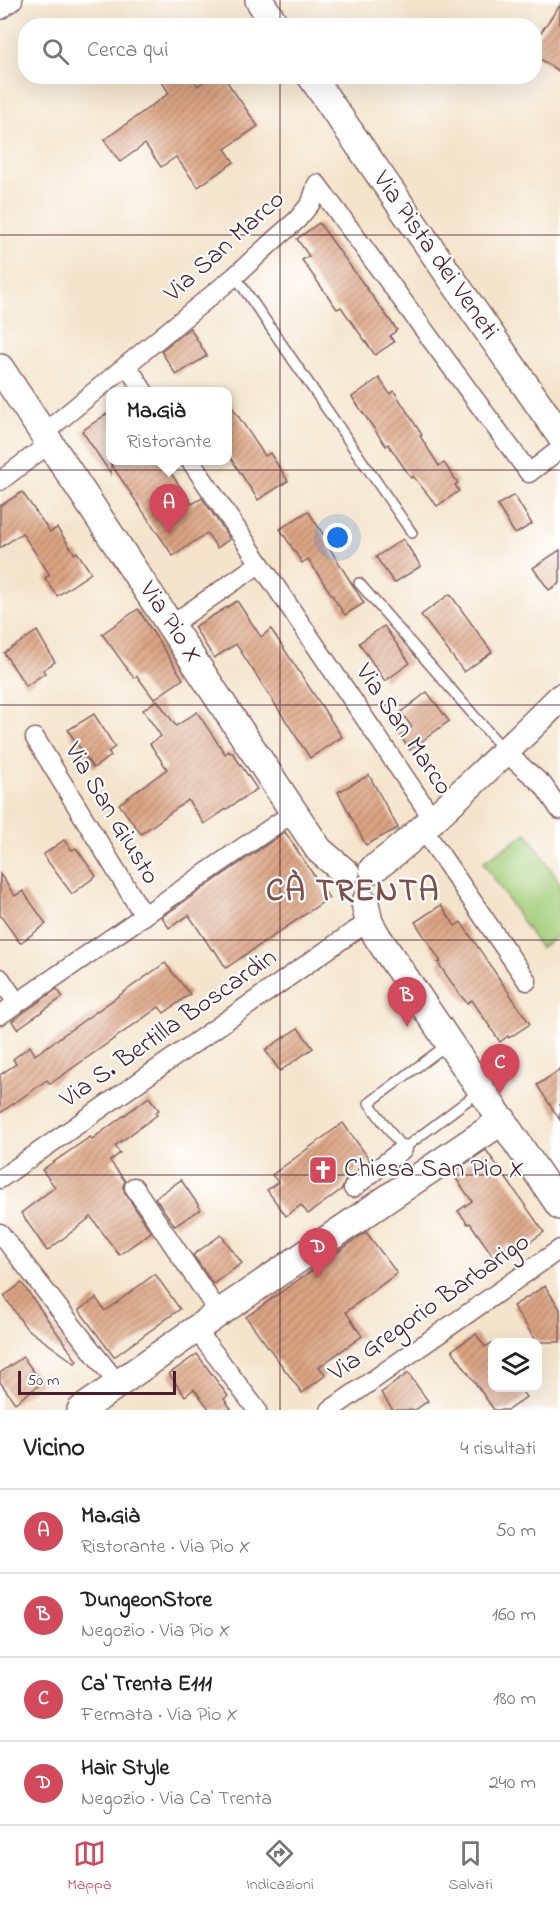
<!DOCTYPE html>
<html lang="it">
<head>
<meta charset="utf-8">
<style>
  :root { --surface:#fff; --page:#f2f2f2; --text:#222; --muted:#767676; --line:#e0e0e0; --accent:#d1495b }
  body { margin:0; font-family:"Indie Flower",sans-serif; background:var(--page); color:var(--text) }
  .controls { position:absolute; right:18px; bottom:18px; display:grid; overflow:hidden; border-radius:12px; box-shadow:0 6px 24px #0002 }
  .controls button { width:54px; height:54px; display:grid; place-items:center; padding:0; border:0; border-bottom:2px solid var(--line); background:var(--surface); color:var(--text); font:30px sans-serif }
  .scale { position:absolute; left:18px; bottom:15px; width:158px; box-sizing:border-box; padding-left:6px; border:3px solid #4a1f2b; border-top:0; font-size:16px; line-height:21px; white-space:nowrap; color:#4a1f2b; -webkit-text-stroke:4px #fff; paint-order:stroke }
  .you { position:absolute; left:338px; top:538px; width:21px; height:21px; margin:-15px; border:4px solid #fff; border-radius:50%; background:#1a73e8; box-shadow:0 0 0 9px #1a73e833 }
  .badge { display:grid; place-items:center; width:39px; height:39px; border-radius:50%; background:var(--accent); color:#fff; font-size:20px; font-weight:700 }
  .pin { position:absolute; translate:-50% -50px; filter:drop-shadow(0 2px 3px #0008) }
  .pin::after { content:''; position:absolute; top:32px; width:21px; height:18px; background:inherit; clip-path:polygon(0 0,100% 0,50% 100%) }
  .popup { position:absolute; left:106px; top:387px; width:126px; height:78px; box-sizing:border-box; display:grid; place-content:center; border-radius:12px; background:var(--surface); filter:drop-shadow(0 2px 4px #0005); font-size:20px; white-space:nowrap; color:var(--muted) }
  .popup b { font-size:22px; color:var(--text) }
  .popup::after { content:''; position:absolute; left:50%; top:100%; margin-left:-12px; border:12px solid transparent; border-top-color:var(--surface) }
  .list { margin:0; padding:0; list-style:none }
  h2 { display:flex; justify-content:space-between; align-items:center; height:78px; margin:0; padding:0 24px; font-size:26px }
  h2 small { font-size:20px; font-weight:400; color:var(--muted) }
  .list li { display:grid; grid-template-columns:39px 1fr auto; gap:18px; align-items:center; box-sizing:border-box; height:84px; padding:0 24px; border-top:2px solid var(--line) }
  .list b { display:block; font-size:22px; white-space:nowrap }
  .list p { margin:0; font-size:20px; white-space:nowrap; color:var(--muted) }
  .list em { font-size:20px; font-style:normal; color:var(--muted) }
  .icon { flex:none; width:33px; height:33px; fill:none; stroke:currentColor; stroke-width:2; stroke-linecap:round; stroke-linejoin:round }
  .map { position:relative; flex:none; width:560px; height:1410px; overflow:hidden }
  .search { position:absolute; background:var(--surface); box-shadow:0 6px 24px #0002; left:18px; right:18px; top:18px; height:66px; display:flex; align-items:center; gap:15px; box-sizing:border-box; padding:0 21px; border-radius:24px; color:var(--muted); font-size:22px }
  .sheet { height:414px; background:var(--surface) }
  nav { display:flex; justify-content:space-around; align-items:center; box-sizing:border-box; height:84px; border-top:2px solid var(--line); background:var(--surface); font-size:16px; color:var(--muted) }
  nav a { display:grid; justify-items:center; gap:3px }
  nav .on { color:var(--accent) }
  .map>svg:first-child { display:block }
  .pitch { fill:#a4ce7a; stroke:#777652; stroke-width:1.5 }
  .building { fill:url(#building-hatch) }
  .lines { fill:none; stroke-linecap:round; stroke-linejoin:round }
  .lane-casing { stroke:#866463; stroke-width:12 }
  .street-casing { stroke:#866463; stroke-width:21 }
  .secondary-casing { stroke:#866463; stroke-width:30 }
  .lane { stroke:#fff; stroke-width:9 }
  .street { stroke:#fff; stroke-width:18 }
  .secondary { stroke:#fff; stroke-width:27 }
  .grid { fill:none; stroke:#4a1f2b; stroke-width:1.5; stroke-opacity:0.55 }
  .labels { text-anchor:middle; dominant-baseline:central; stroke-width:4.5; stroke-linejoin:round; paint-order:stroke }
  .street-label { font-size:26px; fill:#4a1f2b; stroke:#fff }
  .poi-label { font-size:26px; fill:#4a1f2b; stroke:#fff; text-anchor:start }
  .district-label { font-size:32px; font-weight:bold; letter-spacing:1.5px; fill:#7d4e4a; stroke:#fff }
</style>
</head>
<body>
<div class="map">
<svg width="560" height="1410" viewBox="0 0 560 1410">
  <defs>
    <pattern id="building-hatch" width="6" height="6" patternUnits="userSpaceOnUse" patternTransform="scale(1.5)"><rect width="6" height="6" fill="#dba483"/><path d="M-1 1l2-2M0 6l6-6M5 7l2-2" fill="none" stroke="#b4856b"/></pattern>
  </defs>
  <rect width="100%" height="100%" fill="#fff"/>
  <filter id="ink" filterUnits="userSpaceOnUse"><feTurbulence type="fractalNoise" baseFrequency=".0167" numOctaves="2"/><feDisplacementMap in="SourceGraphic" scale="12" xChannelSelector="R" yChannelSelector="G"/><feConvolveMatrix kernelMatrix="1 2 1 2 8 2 1 2 1" color-interpolation-filters="sRGB"/></filter>
  <filter id="wash" filterUnits="userSpaceOnUse"><feTurbulence type="fractalNoise" baseFrequency=".008" numOctaves="4" result="noise"/><feDisplacementMap in="SourceGraphic" scale="24" xChannelSelector="R" yChannelSelector="G"/><feGaussianBlur stdDeviation="1.35" result="paint"/><feColorMatrix in="noise" values="0 0 0 0 0 0 0 0 0 0 0 0 0 0 0 0 0 1.4 0 .05"/><feComposite in="paint" operator="in"/></filter>
  <g filter="url(#wash)">
    <rect width="100%" height="100%" fill="#f4e4cb"/>
    <!-- pitch -->
    <polygon class="pitch" points="527,833 560,883 560,935 540,948 483,862"/>
    <g id="blocks">
      <!-- building -->
      <g class="building">
        <polygon points="560,5 560,72 534,55 534,42"/>
        <polygon points="158,76 191,76 198,86 212,76 223,76 258,126 225,149 234,162 198,187 176,157 161,167 145,144 120,162 104,140 169,93"/>
        <polygon points="319,223 397,330 390,336 394,342 375,355 341,307 337,309 302,260 309,256 297,239"/>
        <polygon points="190,328 207,356 176,375 161,351"/>
        <polygon points="379,378 390,394 394,391 422,435 420,436 439,466 444,463 458,483 455,485 459,491 437,506 413,476 411,478 388,444 386,446 352,397"/>
        <polygon points="228,401 265,456 270,453 288,481 258,500 228,454"/>
        <polygon points="111,411 111,460 162,460 192,504 202,498 230,539 217,548 207,533 173,556 111,464 111,474 82,431"/>
        <polygon points="22,492 50,532 57,528 75,554 77,552 91,573 57,596 45,578 50,575 22,533 0,548 0,506"/>
        <polygon points="514,495 532,524 515,534 497,505"/>
        <polygon points="308,511 330,545 328,546 364,603 345,615 308,559 302,563 280,529"/>
        <polygon points="403,539 421,566 394,583 376,557"/>
        <polygon points="560,550 560,583 549,590 533,568"/>
        <polygon points="450,594 492,652 464,672 421,615"/>
        <polygon points="237,601 261,637 271,629 342,737 310,758 236,644 214,658 194,627"/>
        <polygon points="138,609 183,679 154,699 137,676 134,678 102,634"/>
        <polygon points="384,626 410,663 385,681 359,643"/>
        <polygon points="37,631 55,662 43,670 45,673 26,686 4,653"/>
        <polygon points="427,692 449,721 410,750 400,736 412,727 401,712"/>
        <polygon points="157,700 176,726 197,712 225,754 229,751 230,753 232,752 257,789 204,824 188,800 141,834 119,804 167,769 150,744 161,736 143,710"/>
        <polygon points="94,714 115,747 108,752 111,756 93,768 68,730"/>
        <polygon points="369,775 398,828 366,845 338,792"/>
        <polygon points="285,832 329,898 226,968 214,949 212,950 189,915 169,928 162,917"/>
        <polygon points="64,840 72,850 76,848 96,876 72,894 43,855"/>
        <polygon points="0,874 15,896 23,891 46,924 20,943 0,915"/>
        <polygon points="441,905 455,926 461,922 530,1024 509,1038 508,1036 500,1042 472,1000 467,1003 460,995 438,963 441,962 415,922"/>
        <polygon points="165,963 190,994 164,1013 159,1007 50,1084 47,1080 0,1113 0,1075 16,1064 13,1059 30,1046 35,1055"/>
        <polygon points="57,989 63,997 17,1029 12,1021"/>
        <polygon points="298,1028 313,1048 280,1071 265,1050"/>
        <polygon points="560,1070 560,1120 537,1085"/>
        <polygon points="149,1097 159,1110 155,1113 157,1115 115,1146 120,1153 110,1161 125,1181 123,1187 125,1193 151,1232 119,1255 91,1217 47,1251 21,1213 55,1187 42,1170 90,1137 92,1139"/>
        <polygon points="343,1123 370,1160 346,1179 342,1189 308,1214 301,1205 286,1216 267,1190 278,1182 272,1175"/>
        <polygon points="486,1150 544,1232 516,1252 510,1244 493,1256 470,1223 468,1224 458,1211 472,1201 452,1173"/>
        <polygon points="181,1180 201,1209 175,1226 155,1198"/>
        <polygon points="366,1232 397,1273 346,1312 362,1336 319,1367 326,1375 302,1393 246,1317"/>
        <polygon points="221,1235 242,1263 213,1284 193,1255"/>
        <polygon points="155,1274 180,1309 114,1357 79,1310 96,1298 105,1311"/>
        <polygon points="22,1283 77,1361 75,1363 26,1328 4,1296"/>
        <polygon points="545,1286 560,1309 560,1342 537,1342 513,1306"/>
        <polygon points="476,1334 485,1347 492,1343 492,1388 519,1388 526,1397 508,1410 494,1410 452,1350"/>
        <polygon points="197,1354 228,1396 224,1399 232,1410 210,1410 194,1389 185,1396 169,1374"/>
        <polygon points="23,1357 42,1383 15,1403 0,1382 0,1373"/>
        <polygon points="408,1373 428,1401 415,1410 393,1410 381,1393"/>
      </g>
    </g>
  </g>
  <g filter="url(#ink)">
    <use href="#blocks" fill-opacity="0" stroke="#866463" stroke-width="1.5"/>
    <g class="lines">
      <!-- lane casing -->
      <g class="lane-casing">
        <g id="lane">
          <polyline points="235,276 412,533"/>
          <polyline points="359,583 503,749"/>
          <polyline points="448,1044 369,1103 403,1149 480,1091"/>
        </g>
      </g>
      <!-- street casing -->
      <g class="street-casing">
        <g id="street">
          <polyline points="0,10 13,0"/>
          <polyline points="127,365 144,392"/>
          <polyline points="44,433 235,276 273,241 297,220 311,203 317,184 529,473 560,449"/>
          <polyline points="190,460 433,819"/>
          <polyline points="0,481 50,443"/>
          <polyline points="171,625 259,564"/>
          <polyline points="35,738 144,916"/>
          <polyline points="505,752 543,785 560,810"/>
          <polyline points="423,829 527,981"/>
          <polyline points="0,978 17,1003"/>
          <polyline points="0,1015 294,812"/>
          <polyline points="0,1179 350,934 369,922"/>
          <polyline points="134,1187 219,1313"/>
          <polyline points="353,1188 403,1149"/>
          <polyline points="0,1233 118,1384"/>
          <polyline points="196,1329 257,1410"/>
          <polyline points="330,1410 560,1249"/>
        </g>
      </g>
      <!-- secondary casing -->
      <g class="secondary-casing">
        <g id="secondary">
          <polyline points="259,0 276,26"/>
          <polyline points="311,76 560,435"/>
          <polyline points="0,368 319,850 346,873"/>
          <path d="M373,869C398,852 420,831 443,810C483,773 522,736 560,698"/>
          <polyline points="365,903 369,922 378,938 560,1206"/>
          <polyline points="81,1410 219,1313 503,1120"/>
        </g>
      </g>
      <!-- lane -->
      <use href="#lane" class="lane"/>
      <!-- street -->
      <use href="#street" class="street"/>
      <!-- secondary -->
      <use href="#secondary" class="secondary"/>
    </g>
  </g>
  <!-- grid -->
  <path class="grid" d="M280,0V26M280,76V1410M0,235H560M0,470H560M0,705H560M0,940H560M0,1175H560"/>
  <!-- icons -->
  <defs>
    <g id="church-square" transform="scale(1.5)"><rect x="-9" y="-9" width="18" height="18" rx="4" fill="#d1495b" stroke="#fff"/><path d="M-1.2-6h2.4v3.5h3.3v2.4h-3.3V6h-2.4V-.1h-3.3v-2.4h3.3Z" fill="#fff"/></g>
  </defs>
  <g fill-rule="evenodd">
    <use href="#church-square" x="323" y="1170"/>
  </g>
  <g class="labels">
    <!-- street labels -->
    <g class="street-label">
      <text transform="translate(225 247) rotate(-42)">Via San Marco</text>
      <text transform="translate(435 256) rotate(55)">Via Pista dei Veneti</text>
      <text transform="translate(170 623) rotate(56)">Via Pio X</text>
      <text transform="translate(403 730) rotate(56)">Via San Marco</text>
      <text transform="translate(111 814) rotate(59)">Via San Giusto</text>
      <text transform="translate(169 1029) rotate(-35)">Via S. Bertilla Boscardin</text>
      <text transform="translate(430 1308) rotate(-35)">Via Gregorio Barbarigo</text>
    </g>
    <!-- poi labels -->
    <g class="poi-label">
      <text x="344" y="1170">Chiesa San Pio X</text>
    </g>
    <!-- district labels -->
    <g class="district-label">
      <text x="353" y="892">CÀ TRENTA</text>
    </g>
  </g>
</svg>
<div class="controls">
<button><svg class="icon" aria-label="layers" viewBox="0 0 24 24"><path d="M12 4l9 5-9 5-9-5zM3 14l9 5 9-5"/></svg></button>
</div>
<div class="scale">50 m</div>
<div class="you"></div>
<div class="pin badge" style="left:169px;top:534px">A</div>
<div class="popup"><b>Ma.Già</b>Ristorante</div>
<div class="pin badge" style="left:407px;top:1027px">B</div>
<div class="pin badge" style="left:500px;top:1094px">C</div>
<div class="pin badge" style="left:318px;top:1278px">D</div>
<div class="search"><svg class="icon" aria-label="search" viewBox="0 0 24 24"><circle cx="10" cy="10" r="6"/><path d="M15 15l6 6"/></svg>Cerca qui</div>
</div>
<section class="sheet">
<h2>Vicino<small>4 risultati</small></h2>
<ul class="list">
<li><span class="badge">A</span><div><b>Ma.Già</b><p>Ristorante · Via Pio X</p></div><em>50 m</em></li>
<li><span class="badge">B</span><div><b>DungeonStore</b><p>Negozio · Via Pio X</p></div><em>160 m</em></li>
<li><span class="badge">C</span><div><b>Ca' Trenta E111</b><p>Fermata · Via Pio X</p></div><em>180 m</em></li>
<li><span class="badge">D</span><div><b>Hair Style</b><p>Negozio · Via Ca' Trenta</p></div><em>240 m</em></li>
</ul>
</section>
<nav>
<a class="on"><svg class="icon" aria-label="map" viewBox="0 0 24 24"><path d="M3 6l6-2 6 2 6-2v14l-6 2-6-2-6 2zM9 4v14M15 6v14"/></svg>Mappa</a>
<a><svg class="icon" aria-label="directions" viewBox="0 0 24 24"><path d="M12 3l9 9-9 9-9-9zM9 14v-3h6M13 9l2 2-2 2"/></svg>Indicazioni</a>
<a><svg class="icon" aria-label="saved" viewBox="0 0 24 24"><path d="M7 4h10v16l-5-4-5 4z"/></svg>Salvati</a>
</nav>
</body>
</html>
